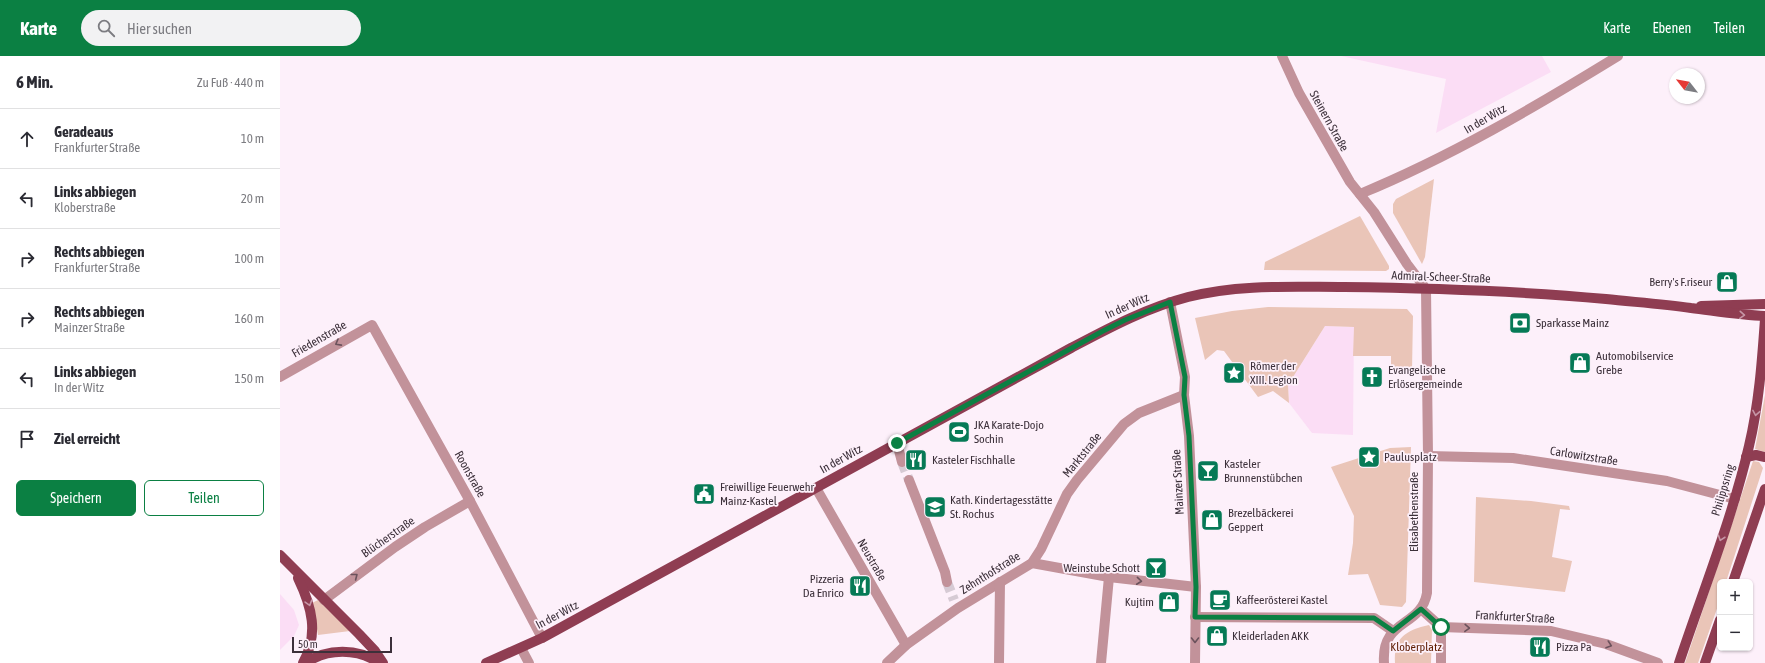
<!DOCTYPE html>
<html lang="de">
<head>
<meta charset="utf-8">
<style>
  :root { --surface:#fff; --page:#f2f2f3; --text:#2b2b33; --muted:#7c7c81; --line:#e1e1e2; --accent:#0b8043 }
  body { margin:0; font-family:"Asap Condensed",sans-serif; background:var(--page); color:var(--text) }
  .controls { position:absolute; right:12px; bottom:12px; display:grid; overflow:hidden; border-radius:6px; box-shadow:0 1px 3px #0004 }
  .controls button { width:36px; height:36px; display:grid; place-items:center; padding:0; border:0; border-bottom:1px solid var(--line); background:var(--surface); color:var(--text); font:20px sans-serif }
  .compass { position:absolute; left:1389px; top:12px; width:36px; height:36px; border-radius:50%; background:var(--surface); box-shadow:0 1px 3px #0004; rotate:301deg }
  .scale { position:absolute; left:12px; bottom:10px; width:100px; box-sizing:border-box; padding-left:4px; border:2px solid #3c303a; border-top:0; font-size:11px; line-height:14px; white-space:nowrap; color:#3c303a; -webkit-text-stroke:3px #fdf0fa; paint-order:stroke }
  .stop { position:absolute; width:12px; height:12px; margin:-9px; border:3px solid #0b8043; border-radius:50%; background:#fff }
  .stop.end { background:#0b8043; border-color:#fff; box-shadow:0 1px 4px #0008 }
  .list { margin:0; padding:0; list-style:none }
  h2 { display:flex; justify-content:space-between; align-items:center; height:52px; margin:0; padding:0 16px; font-size:17px }
  h2 small { font-size:13px; font-weight:400; color:var(--muted) }
  .list li { display:grid; grid-template-columns:26px 1fr auto; gap:12px; align-items:center; box-sizing:border-box; height:60px; padding:0 16px; border-top:1px solid var(--line) }
  .list b { display:block; font-size:15px; white-space:nowrap }
  .list p { margin:0; font-size:13px; white-space:nowrap; color:var(--muted) }
  .list em { font-size:13px; font-style:normal; color:var(--muted) }
  .actions { display:flex; gap:8px; padding:12px 16px }
  .actions a { flex:1; padding:9px 0; border:1px solid var(--accent); border-radius:6px; text-align:center; font-size:14px; color:var(--accent) }
  .actions .main { background:var(--accent); color:#fff }
  .icon { flex:none; width:22px; height:22px; fill:none; stroke:currentColor; stroke-width:2; stroke-linecap:round; stroke-linejoin:round }
  .map { position:relative; flex:none; width:1485px; height:607px; overflow:hidden }
  header { display:flex; align-items:center; gap:24px; box-sizing:border-box; height:56px; padding:0 20px; background:var(--accent); color:#fff }
  header strong { font-size:19px }
  nav { display:flex; gap:22px; margin-inline-start:auto; font-size:14px }
  .search { width:280px; height:36px; background:var(--page); display:flex; align-items:center; gap:10px; box-sizing:border-box; padding:0 14px; border-radius:22px; color:var(--muted); font-size:15px }
  main { display:flex }
  aside { flex:1; background:var(--surface) }
  .map>svg:first-child { display:block }
  .built { fill:#fbddf5 }
  .green { fill:#eac5b8 }
  .lines { fill:none; stroke-linecap:round; stroke-linejoin:round }
  .street-tunnel { stroke:#d6cad4; stroke-width:10; stroke-dasharray:10 5; stroke-linecap:butt }
  .street { stroke:#c2929a; stroke-width:10 }
  .primary { stroke:#8f3d52; stroke-width:10 }
  .oneway { stroke:#c696a6 }
  .oneway2 { stroke:#6b525c }
  .route { stroke:#0b8043; stroke-width:5 }
  .labels { text-anchor:middle; dominant-baseline:central; stroke-width:3.5; stroke-linejoin:round; paint-order:stroke }
  .street-label { font-size:12px; fill:#3c303a; stroke:#fdf0fa }
  .poi-label { font-size:12px; fill:#3c303a; stroke:#fdf0fa; text-anchor:start }
  .park-label { font-size:12px; fill:#5d1b00; stroke:#fdf0fa }
</style>
</head>
<body>
<header>
<strong>Karte</strong>
<div class="search"><svg class="icon" aria-label="search" viewBox="0 0 24 24"><circle cx="10" cy="10" r="6"/><path d="M15 15l6 6"/></svg>Hier suchen</div>
<nav><a>Karte</a><a>Ebenen</a><a>Teilen</a></nav>
</header>
<main>
<aside>
<h2>6 Min.<small>Zu Fuß · 440 m</small></h2>
<ul class="list">
<li><svg class="icon" aria-label="ahead" viewBox="0 0 24 24"><path d="M12 20V5M6 11l6-6 6 6"/></svg><div><b>Geradeaus</b><p>Frankfurter Straße</p></div><em>10 m</em></li>
<li><svg class="icon" aria-label="left" viewBox="0 0 24 24"><path d="M17 20v-9H6M10 6l-5 5 5 5"/></svg><div><b>Links abbiegen</b><p>Kloberstraße</p></div><em>20 m</em></li>
<li><svg class="icon" aria-label="right" viewBox="0 0 24 24"><path d="M7 20v-9h11M14 6l5 5-5 5"/></svg><div><b>Rechts abbiegen</b><p>Frankfurter Straße</p></div><em>100 m</em></li>
<li><svg class="icon" aria-label="right" viewBox="0 0 24 24"><path d="M7 20v-9h11M14 6l5 5-5 5"/></svg><div><b>Rechts abbiegen</b><p>Mainzer Straße</p></div><em>160 m</em></li>
<li><svg class="icon" aria-label="left" viewBox="0 0 24 24"><path d="M17 20v-9H6M10 6l-5 5 5 5"/></svg><div><b>Links abbiegen</b><p>In der Witz</p></div><em>150 m</em></li>
<li><svg class="icon" aria-label="arrive" viewBox="0 0 24 24"><path d="M6 21V4h12l-3 4 3 4H6"/></svg><div><b>Ziel erreicht</b></div></li>
</ul>
<div class="actions"><a class="main">Speichern</a><a>Teilen</a></div>
</aside>
<div class="map">
<svg width="1485" height="607" viewBox="0 0 1485 607">
  <rect width="100%" height="100%" fill="#fdf0fa"/>
  <!-- built -->
  <g class="built">
    <polygon points="1061,0 1262,0 1271,16 1156,77 1166,23"/>
    <polygon points="1045,270 1074,271 1073,379 1032,377 1009,347 1008,329"/>
    <polygon points="0,538 14,554 19,569 14,580 0,594"/>
  </g>
  <!-- green -->
  <g class="green">
    <polygon points="1154,123 1145,201 1142,208 1113,157 1113,148 1116,143"/>
    <polygon points="1080,160 1109,210 1109,213 1106,215 984,214 985,206"/>
    <polygon points="988,251 1127,253 1133,260 1132,314 1109,313 1109,310 1111,310 1111,300 1073,300 1074,271 1045,270 1008,329 1009,347 993,335 978,341 944,295 937,294 925,304 915,262 952,255"/>
    <polygon points="1485,339 1485,396 1475,393"/>
    <polygon points="1131,391 1126,546 1122,551 1100,549 1088,518 1068,519 1073,487 1074,460 1051,411 1110,392"/>
    <polygon points="1473,405 1479,406 1483,412 1446,526 1440,526 1440,544 1418,607 1405,607"/>
    <polygon points="1196,441 1251,445 1289,450 1290,454 1280,453 1272,501 1292,505 1285,536 1194,526"/>
    <polygon points="38,544 70,575 38,579 32,547"/>
    <path d="M1149,569L1152,574L1151,607H1115C1113,582 1126,574 1149,569Z"/>
  </g>
  <g class="lines">
    <!-- street-tunnel -->
    <g class="street-tunnel">
      <polyline points="622,406 629,424"/>
      <polyline points="667,526 674,544"/>
    </g>
    <!-- street -->
    <g class="street">
      <path d="M1002,0L1019,37L1070,126L1094,156L1127,208L1146,233L1148,400L1147,537C1141,572 1101,562 1104,607"/>
      <path d="M1080,138C1170,101 1255,51 1338,0"/>
      <polyline points="890,246 905,321 904,339 909,380 916,531 915,607"/>
      <polyline points="0,321 92,269 190,445 262,582"/>
      <polyline points="617,387 622,406"/>
      <polyline points="1148,400 1233,402 1387,425 1455,443"/>
      <polyline points="629,424 665,516 667,526"/>
      <polyline points="536,432 626,589"/>
      <polyline points="752,507 829,521 916,531"/>
      <polyline points="44,544 115,491 145,471 190,445"/>
      <polyline points="1141,553 1161,571 1271,575 1326,588 1378,607"/>
      <polyline points="915,561 1094,562 1113,575"/>
      <polyline points="241,592 249,607"/>
      <polyline points="607,607 626,589 678,552 752,507 761,493 787,438 797,424 844,368 859,357 904,339"/>
      <polyline points="719,607 720,526"/>
      <polyline points="821,607 829,521"/>
      <polyline points="1161,607 1161,571"/>
    </g>
    <!-- primary -->
    <g class="primary">
      <polyline points="1421,250 1485,248"/>
      <polyline points="1466,401 1476,399 1485,401"/>
      <polyline points="0,499 79,578 95,595 103,607"/>
      <path d="M18,522C32,551 39,578 23,607"/>
      <polyline points="1453,526 1485,433"/>
      <path d="M26,607C47,592 78,592 99,607"/>
      <path d="M206,607L262,582L791,292C829,272 866,252 908,241C959,228 1011,231 1064,231C1151,232 1239,235 1326,243C1354,246 1383,248 1411,252C1436,255 1460,259 1485,260"/>
      <path d="M1399,607C1423,535 1452,463 1469,390C1479,348 1482,305 1485,263"/>
      <polyline points="1425,607 1440,564"/>
    </g>
  </g>
  <!-- one-way arrows -->
  <defs><path id="oneway-chevron" d="M-2-3.5L2.5 0L-2 3.5" fill="none" stroke-width="1.6" stroke-linecap="round" stroke-linejoin="round"/></defs>
  <g class="oneway">
    <use href="#oneway-chevron" transform="translate(1462 259) rotate(4)"/>
    <use href="#oneway-chevron" transform="translate(1476 357) rotate(100)"/>
    <use href="#oneway-chevron" transform="translate(1441 482) rotate(109)"/>
    <use href="#oneway-chevron" transform="translate(29 547) rotate(74)"/>
  </g>
  <g class="oneway2">
    <use href="#oneway-chevron" transform="translate(58 287) rotate(151)"/>
    <use href="#oneway-chevron" transform="translate(75 520) rotate(-38)"/>
    <use href="#oneway-chevron" transform="translate(859 525) rotate(6)"/>
    <use href="#oneway-chevron" transform="translate(1187 572) rotate(2)"/>
    <use href="#oneway-chevron" transform="translate(915 584) rotate(90)"/>
    <use href="#oneway-chevron" transform="translate(1329 589) rotate(19)"/>
  </g>
  <g class="lines">
    <!-- route -->
    <polyline class="route" points="617,387 823,275 845,264 890,246 905,321 904,339 909,380 916,531 915,561 1094,562 1113,575 1141,553 1161,571"/>
  </g>
  <!-- icons -->
  <defs>
    <g id="shop-square" transform="scale(1.15)"><rect x="-9" y="-9" width="18" height="18" rx="4" fill="#067a56" stroke="#fdf0fa"/><path d="M-5-2.5h2.3a2.7 3.5 0 0 1 5.4 0H5L5.5 6h-11ZM-1.5-2.5h3a1.5 2.3 0 0 0-3 0Z" fill="#fff"/></g>
    <g id="bank-square" transform="scale(1.15)"><rect x="-9" y="-9" width="18" height="18" rx="4" fill="#067a56" stroke="#fdf0fa"/><path d="M-6-4H6V4H-6ZM0-2.3a2.3 2.3 0 1 0 0 4.6a2.3 2.3 0 1 0 0-4.6Z" fill="#fff"/></g>
    <g id="sight-square" transform="scale(1.15)"><rect x="-9" y="-9" width="18" height="18" rx="4" fill="#067a56" stroke="#fdf0fa"/><path d="M0-6L1.8-2.2L6-1.7L2.9 1.2L3.7 5.4L0 3.3L-3.7 5.4L-2.9 1.2L-6-1.7L-1.8-2.2Z" fill="#fff"/></g>
    <g id="church-square" transform="scale(1.15)"><rect x="-9" y="-9" width="18" height="18" rx="4" fill="#067a56" stroke="#fdf0fa"/><path d="M-1.2-6h2.4v3.5h3.3v2.4h-3.3V6h-2.4V-.1h-3.3v-2.4h3.3Z" fill="#fff"/></g>
    <g id="stadium-square" transform="scale(1.15)"><rect x="-9" y="-9" width="18" height="18" rx="4" fill="#067a56" stroke="#fdf0fa"/><path d="M0-5a6.5 5 0 1 0 0 10a6.5 5 0 1 0 0-10ZM-3.5-1.8h7v3.6h-7Z" fill="#fff"/></g>
    <g id="restaurant-square" transform="scale(1.15)"><rect x="-9" y="-9" width="18" height="18" rx="4" fill="#067a56" stroke="#fdf0fa"/><path d="M-5-6h1v4h1v-4h1v4h1v-4h1v5L-1.5 .5V6h-2V.5L-5-1ZM5-6V6H3V1.5H1.5Q1.5-4 5-6Z" fill="#fff"/></g>
    <g id="bar-square" transform="scale(1.15)"><rect x="-9" y="-9" width="18" height="18" rx="4" fill="#067a56" stroke="#fdf0fa"/><path d="M-6-5H6L.8 .8V4.5H3.5V6h-7V4.5H-.8V.8Z" fill="#fff"/></g>
    <g id="civic-square" transform="scale(1.15)"><rect x="-9" y="-9" width="18" height="18" rx="4" fill="#067a56" stroke="#fdf0fa"/><path d="M-.6-6.5H3V-4.5H.6V-3L4-1V1h2V6H-6V1h2V-1L-.6-3ZM-1.2 2.5V6h2.4V2.5Z" fill="#fff"/></g>
    <g id="school-square" transform="scale(1.15)"><rect x="-9" y="-9" width="18" height="18" rx="4" fill="#067a56" stroke="#fdf0fa"/><path d="M0-5L7-2L0 1L-7-2ZM-4 1L0 2.5L4 1V4Q0 6-4 4Z" fill="#fff"/></g>
    <g id="cafe-square" transform="scale(1.15)"><rect x="-9" y="-9" width="18" height="18" rx="4" fill="#067a56" stroke="#fdf0fa"/><path d="M-5.5-4.5H6V0H3Q3 3.5 0 3.5H-2.5Q-5.5 3.5-5.5 0ZM3-3.2v2h1.7v-2ZM-6 4.5H4V6H-6Z" fill="#fff"/></g>
  </defs>
  <g fill-rule="evenodd">
    <use href="#shop-square" x="1447" y="226"/>
    <use href="#bank-square" x="1240" y="267"/>
    <use href="#shop-square" x="1300" y="307"/>
    <use href="#sight-square" x="954" y="317"/>
    <use href="#church-square" x="1092" y="321"/>
    <use href="#stadium-square" x="679" y="376"/>
    <use href="#sight-square" x="1089" y="401"/>
    <use href="#restaurant-square" x="636" y="404"/>
    <use href="#bar-square" x="928" y="415"/>
    <use href="#civic-square" x="424" y="438"/>
    <use href="#school-square" x="655" y="451"/>
    <use href="#shop-square" x="932" y="464"/>
    <use href="#bar-square" x="876" y="512"/>
    <use href="#restaurant-square" x="580" y="530"/>
    <use href="#cafe-square" x="940" y="544"/>
    <use href="#shop-square" x="889" y="546"/>
    <use href="#shop-square" x="937" y="580"/>
    <use href="#restaurant-square" x="1260" y="591"/>
  </g>
  <g class="labels">
    <!-- street labels -->
    <g class="street-label">
      <text transform="translate(1205 63) rotate(-30)">In der Witz</text>
      <text transform="translate(1049 65) rotate(61)">Steinern Straße</text>
      <text transform="translate(1161 221) rotate(2)">Admiral-Scheer-Straße</text>
      <text transform="translate(847 250) rotate(-24)">In der Witz</text>
      <text transform="translate(39 283) rotate(-30)">Friedenstraße</text>
      <text transform="translate(802 399) rotate(-51)">Marktstraße</text>
      <text transform="translate(1304 400) rotate(9)">Carlowitzstraße</text>
      <text transform="translate(561 403) rotate(-29)">In der Witz</text>
      <text transform="translate(190 418) rotate(61)">Roonstraße</text>
      <text transform="translate(898 426) rotate(-93)">Mainzer Straße</text>
      <text transform="translate(1443 434) rotate(-73)">Philippsring</text>
      <text transform="translate(1134 456) rotate(-90)">Elisabethenstraße</text>
      <text transform="translate(108 481) rotate(-35)">Blücherstraße</text>
      <text transform="translate(592 504) rotate(60)">Neustraße</text>
      <text transform="translate(710 517) rotate(-32)">Zehnthofstraße</text>
      <text transform="translate(277 559) rotate(-28)">In der Witz</text>
      <text transform="translate(1235 561) rotate(3)">Frankfurter Straße</text>
    </g>
    <!-- poi labels -->
    <g class="poi-label">
      <text x="1432" y="226" text-anchor="end">Berry's F.riseur</text>
      <text x="1256" y="267">Sparkasse Mainz</text>
      <text x="1316" y="300">Automobilservice<tspan x="1316" dy="14">Grebe</tspan></text>
      <text x="970" y="310">Römer der<tspan x="970" dy="14">XIII. Legion</tspan></text>
      <text x="1108" y="314">Evangelische<tspan x="1108" dy="14">Erlösergemeinde</tspan></text>
      <text x="694" y="369">JKA Karate-Dojo<tspan x="694" dy="14">Sochin</tspan></text>
      <text x="1104" y="401">Paulusplatz</text>
      <text x="652" y="404">Kasteler Fischhalle</text>
      <text x="944" y="408">Kasteler<tspan x="944" dy="14">Brunnenstübchen</tspan></text>
      <text x="440" y="431">Freiwillige Feuerwehr<tspan x="440" dy="14">Mainz-Kastel</tspan></text>
      <text x="670" y="444">Kath. Kindertagesstätte<tspan x="670" dy="14">St. Rochus</tspan></text>
      <text x="948" y="457">Brezelbäckerei<tspan x="948" dy="14">Geppert</tspan></text>
      <text x="860" y="512" text-anchor="end">Weinstube Schott</text>
      <text x="564" y="523" text-anchor="end">Pizzeria<tspan x="564" dy="14">Da Enrico</tspan></text>
      <text x="956" y="544">Kaffeerösterei Kastel</text>
      <text x="874" y="546" text-anchor="end">Kujtim</text>
      <text x="952" y="580">Kleiderladen AKK</text>
      <text x="1276" y="591">Pizza Pa</text>
    </g>
    <!-- park labels -->
    <g class="park-label">
      <text x="1136" y="591">Kloberplatz</text>
    </g>
  </g>
</svg>
<div class="controls">
<button>+</button>
<button>−</button>
</div>
<svg class="compass" viewBox="-18 -18 36 36"><path d="M0-13l5 13h-10z" fill="#e53935"/><path d="M0 13l5-13h-10z" fill="#7c7c81"/></svg>
<div class="scale">50 m</div>
<div class="stop" style="left:1161px;top:571px"></div>
<div class="stop end" style="left:617px;top:387px"></div>
</div>
</main>
</body>
</html>
